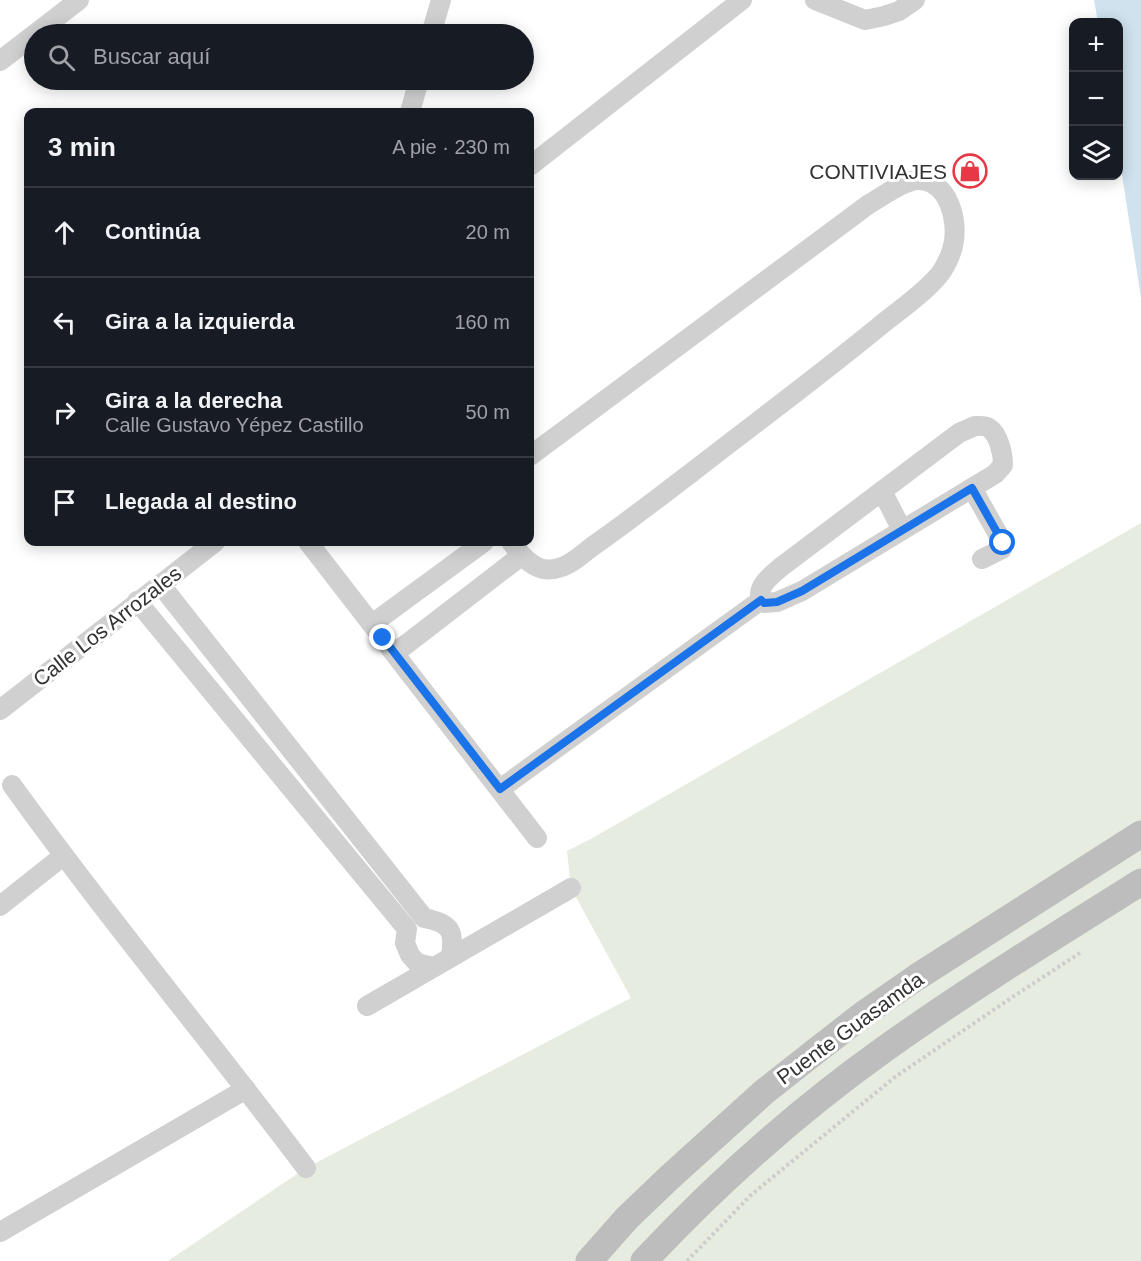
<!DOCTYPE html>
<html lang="es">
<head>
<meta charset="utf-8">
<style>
  :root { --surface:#171b24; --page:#20242c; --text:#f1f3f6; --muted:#9ea1a6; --line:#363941 }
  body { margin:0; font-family:Helvetica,sans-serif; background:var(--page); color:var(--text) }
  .controls { position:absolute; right:18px; top:18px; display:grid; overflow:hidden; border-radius:12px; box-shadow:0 3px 15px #0003 }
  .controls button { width:54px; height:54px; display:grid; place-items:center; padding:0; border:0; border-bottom:2px solid var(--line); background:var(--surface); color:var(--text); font:30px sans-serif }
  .stop { position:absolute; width:18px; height:18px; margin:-14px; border:4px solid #1a73e8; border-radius:50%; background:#fff }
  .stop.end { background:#1a73e8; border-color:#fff; box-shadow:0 2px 6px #0008 }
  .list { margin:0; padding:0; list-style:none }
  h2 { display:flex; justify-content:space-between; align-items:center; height:78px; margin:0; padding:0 24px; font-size:26px }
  h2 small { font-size:20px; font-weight:400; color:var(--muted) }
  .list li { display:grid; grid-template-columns:39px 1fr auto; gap:18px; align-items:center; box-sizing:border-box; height:90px; padding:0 24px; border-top:2px solid var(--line) }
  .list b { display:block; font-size:22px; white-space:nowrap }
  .list p { margin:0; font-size:20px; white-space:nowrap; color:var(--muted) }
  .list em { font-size:20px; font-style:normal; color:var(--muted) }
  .icon { flex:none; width:33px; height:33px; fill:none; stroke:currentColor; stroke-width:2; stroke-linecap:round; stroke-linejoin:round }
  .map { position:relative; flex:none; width:1141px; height:1261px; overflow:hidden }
  .search { position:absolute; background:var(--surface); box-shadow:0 3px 15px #0003; left:24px; top:24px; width:510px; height:66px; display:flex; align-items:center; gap:15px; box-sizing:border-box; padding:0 21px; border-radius:33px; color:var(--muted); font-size:22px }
  .panel { position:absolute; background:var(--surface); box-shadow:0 3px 15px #0003; left:24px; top:108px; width:510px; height:438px; border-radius:12px }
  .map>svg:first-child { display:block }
  .green { fill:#e6ecdf }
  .water { fill:#cfe2ee }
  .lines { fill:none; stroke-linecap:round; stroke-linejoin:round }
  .path { stroke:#cdcdcd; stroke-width:4; stroke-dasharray:3 3; stroke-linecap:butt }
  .street { stroke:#d0d0d0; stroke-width:20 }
  .secondary { stroke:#bdbdbd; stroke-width:27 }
  .route { stroke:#1a73e8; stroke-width:8 }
  .labels { text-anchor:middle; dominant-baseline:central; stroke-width:6; stroke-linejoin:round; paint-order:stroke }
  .poi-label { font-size:21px; fill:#333; stroke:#fff; text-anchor:end }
  .street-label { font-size:21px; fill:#333; stroke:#fff }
</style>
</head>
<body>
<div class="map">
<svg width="1141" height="1261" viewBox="0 0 1141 1261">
  <rect width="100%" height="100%" fill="#fff"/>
  <!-- green -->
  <polygon class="green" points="1141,523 1141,1261 168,1261 306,1168 631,998 571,888 567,851 589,840"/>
  <!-- water -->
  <polygon class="water" points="1094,0 1141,0 1141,298 1119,155 1118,22 1098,22"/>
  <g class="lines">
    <!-- path -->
    <polyline class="path" points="687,1261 751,1195 895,1077 1011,998 1080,953"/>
    <!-- street -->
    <g class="street">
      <polyline points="815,0 865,20 884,16 899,11 915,0"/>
      <polyline points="431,34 441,0"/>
      <polyline points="0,61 79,0"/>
      <polyline points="410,112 419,80"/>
      <polyline points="530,166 742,0"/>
      <path d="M975,426C979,426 985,425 989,428C999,435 1003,454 1003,465L995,474L802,591L777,602L764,603L761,600C756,586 771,576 781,567L959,433Z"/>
      <polyline points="972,488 1003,543 1002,549 982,559"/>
      <polyline points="882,491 902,530"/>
      <polyline points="308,542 537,838"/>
      <path d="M511,542C521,555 535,573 554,569C569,567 581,555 593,546C626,523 658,498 691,473C754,424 819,376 881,325C898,311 930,289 942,271C947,263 951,255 953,246C959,222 949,179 917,180C902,181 882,197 869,204L530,456"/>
      <path d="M160,584L424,918C450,923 455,930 451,956"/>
      <polyline points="137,601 407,929 405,943 410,955 417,963 433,967"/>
      <polyline points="372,624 484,542"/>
      <polyline points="395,653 521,556"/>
      <polyline points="0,710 215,542"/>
      <path d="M12,785C106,916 209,1039 306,1168"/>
      <polyline points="500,789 761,600"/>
      <polyline points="0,906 63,856"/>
      <polyline points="367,1006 571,888"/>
      <polyline points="0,1232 246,1089"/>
    </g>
    <!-- secondary -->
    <g class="secondary">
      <polyline points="589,1261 627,1218 671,1176 764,1092 816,1051 865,1013 917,977 1141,834"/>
      <path d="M644,1261C717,1183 799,1110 886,1048C969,989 1055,936 1141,882"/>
    </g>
  </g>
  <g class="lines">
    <!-- route -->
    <polyline class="route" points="383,638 500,789 761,600 764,603 777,602 802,591 972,488 1003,543"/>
  </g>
  <!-- icons -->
  <defs>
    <g id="shop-ring" transform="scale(1.725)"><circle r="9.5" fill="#fff" stroke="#e63946" stroke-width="1.5"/><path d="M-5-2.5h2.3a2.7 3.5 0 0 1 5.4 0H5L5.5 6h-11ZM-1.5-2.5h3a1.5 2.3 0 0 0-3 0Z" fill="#e63946"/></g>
  </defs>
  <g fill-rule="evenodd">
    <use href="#shop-ring" x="970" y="171"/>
  </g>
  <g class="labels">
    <!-- poi labels -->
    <g class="poi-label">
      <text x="947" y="171">CONTIVIAJES</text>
    </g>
    <!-- street labels -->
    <g class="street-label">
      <text transform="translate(107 626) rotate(-38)">Calle Los Arrozales</text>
      <text transform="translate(850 1028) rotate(-36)">Puente Guasamda</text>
    </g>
  </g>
</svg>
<div class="controls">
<button>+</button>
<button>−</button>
<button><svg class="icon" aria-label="layers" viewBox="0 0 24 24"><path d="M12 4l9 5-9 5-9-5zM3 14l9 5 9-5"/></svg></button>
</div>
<div class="stop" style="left:1003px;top:543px"></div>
<div class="stop end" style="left:383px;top:638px"></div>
<div class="search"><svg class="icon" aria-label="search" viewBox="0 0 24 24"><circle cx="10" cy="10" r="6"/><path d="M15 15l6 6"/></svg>Buscar aquí</div>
<section class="panel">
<h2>3 min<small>A pie · 230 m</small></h2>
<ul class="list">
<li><svg class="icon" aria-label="ahead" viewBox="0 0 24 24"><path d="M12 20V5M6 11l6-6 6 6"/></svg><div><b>Continúa</b></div><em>20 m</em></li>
<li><svg class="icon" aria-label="left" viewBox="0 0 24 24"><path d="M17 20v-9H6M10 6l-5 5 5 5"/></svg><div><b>Gira a la izquierda</b></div><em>160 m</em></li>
<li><svg class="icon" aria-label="right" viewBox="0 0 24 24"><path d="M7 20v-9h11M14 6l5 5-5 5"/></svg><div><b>Gira a la derecha</b><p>Calle Gustavo Yépez Castillo</p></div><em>50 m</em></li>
<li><svg class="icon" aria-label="arrive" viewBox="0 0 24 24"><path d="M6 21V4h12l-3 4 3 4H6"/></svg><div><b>Llegada al destino</b></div></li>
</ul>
</section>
</div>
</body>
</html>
